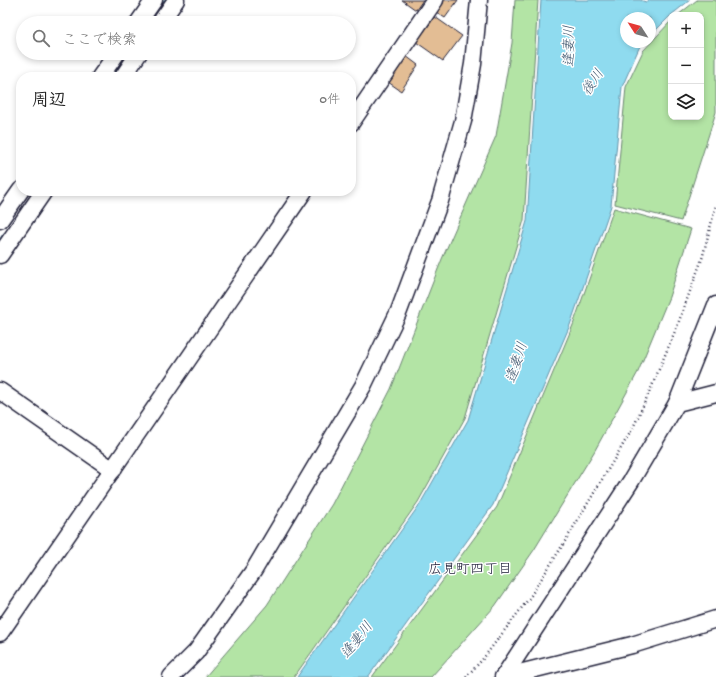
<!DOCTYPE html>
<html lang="ja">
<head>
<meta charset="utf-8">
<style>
  :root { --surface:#fff; --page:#f2f2f2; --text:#222; --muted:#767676; --line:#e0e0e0 }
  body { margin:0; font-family:"Gochi Hand","Klee One",sans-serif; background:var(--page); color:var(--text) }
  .controls { position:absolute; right:12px; top:12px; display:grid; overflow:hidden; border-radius:8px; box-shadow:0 2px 6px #0003 }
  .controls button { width:36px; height:36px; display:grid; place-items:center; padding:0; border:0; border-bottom:1px solid var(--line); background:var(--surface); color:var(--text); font:20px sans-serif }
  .compass { position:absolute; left:620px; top:12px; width:36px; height:36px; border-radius:50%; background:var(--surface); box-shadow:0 2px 6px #0003; rotate:306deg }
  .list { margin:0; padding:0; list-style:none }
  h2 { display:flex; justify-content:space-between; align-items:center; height:52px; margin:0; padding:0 16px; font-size:17px }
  h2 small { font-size:13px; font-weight:400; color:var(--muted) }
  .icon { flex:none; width:22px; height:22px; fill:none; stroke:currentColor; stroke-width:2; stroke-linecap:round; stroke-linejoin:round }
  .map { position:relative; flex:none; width:716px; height:677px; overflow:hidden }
  .search { position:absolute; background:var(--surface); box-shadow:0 2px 6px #0003; left:16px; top:16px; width:340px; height:44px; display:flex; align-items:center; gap:10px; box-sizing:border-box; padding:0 14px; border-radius:22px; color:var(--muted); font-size:15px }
  .panel { position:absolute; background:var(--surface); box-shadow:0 2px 6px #0003; left:16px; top:72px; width:340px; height:124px; border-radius:16px }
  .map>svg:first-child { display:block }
  .green { fill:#b3e4a5; stroke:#6a8370 }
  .water { fill:#8fdbef; stroke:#6391a7 }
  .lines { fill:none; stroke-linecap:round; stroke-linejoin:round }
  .stream { stroke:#6391a7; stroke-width:4 }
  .building { fill:#e3bd94; stroke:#22223b }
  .minor-casing { stroke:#22223b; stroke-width:19 }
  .path { stroke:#22223b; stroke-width:2.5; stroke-dasharray:1 3; stroke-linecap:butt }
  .minor { stroke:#fff; stroke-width:16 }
  .labels { text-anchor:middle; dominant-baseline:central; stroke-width:3; stroke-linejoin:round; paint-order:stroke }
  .water-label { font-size:14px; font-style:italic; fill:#435a71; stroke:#fff }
  .neighbourhood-label { font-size:14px; fill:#22223b; stroke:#fff }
</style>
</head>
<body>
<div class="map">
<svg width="716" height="677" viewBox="0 0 716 677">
  <rect width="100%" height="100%" fill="#fff"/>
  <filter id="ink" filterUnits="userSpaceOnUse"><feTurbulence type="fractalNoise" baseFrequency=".025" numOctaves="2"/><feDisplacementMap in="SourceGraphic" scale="8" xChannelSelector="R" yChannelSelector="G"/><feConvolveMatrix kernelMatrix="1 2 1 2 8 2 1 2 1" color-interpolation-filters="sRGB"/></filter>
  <g filter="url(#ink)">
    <!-- green -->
    <g class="green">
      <polygon points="515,0 538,0 524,220 465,418 418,502 294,677 205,677 267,605 332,504 391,389 442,259 496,136 512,43"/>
      <polygon points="697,0 716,0 716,112 681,221 615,204 626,87 643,51 671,21 671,117 701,117 701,15 678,15"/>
      <polygon points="614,208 691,229 669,297 638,372 594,452 534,550 495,606 431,677 372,677 497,507 573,325"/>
    </g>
    <!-- water -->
    <polygon class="water" points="541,0 640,0 646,2 650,0 690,0 671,15 650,36 650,18 626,18 626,42 645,42 639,48 622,87 611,206 570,325 493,505 368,677 297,677 420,504 468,420 527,221"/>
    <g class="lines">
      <!-- stream -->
      <g class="stream">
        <polyline points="150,23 166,0"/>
        <polyline points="113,77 127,57"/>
        <polyline points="0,241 5,234"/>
      </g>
    </g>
    <!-- building -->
    <g class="building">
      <polygon points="402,0 423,0 416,10"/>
      <polygon points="444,0 458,0 445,18 436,12"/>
      <polygon points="435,17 462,36 443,61 416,42"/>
      <polygon points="406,56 418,65 401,91 388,82"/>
    </g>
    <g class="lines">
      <!-- minor casing -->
      <g class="minor-casing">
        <g id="minor">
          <polyline points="138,23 154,0"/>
          <polyline points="160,23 176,0"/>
          <polyline points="100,77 117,53"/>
          <polyline points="123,77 139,53"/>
          <polyline points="351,123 435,0"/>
          <polyline points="0,220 21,190"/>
          <polyline points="0,255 44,191"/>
          <polyline points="0,391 113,470"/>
          <polyline points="677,403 716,305"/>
          <polyline points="0,633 304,191"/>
          <polyline points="504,676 631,481 677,403 716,393"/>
          <polyline points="171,677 196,652 254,570 363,386 399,311 440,201 463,121 473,64 479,0"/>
          <polyline points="503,677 632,645 716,619"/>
        </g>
      </g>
      <!-- path -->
      <polyline class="path" points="466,677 482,660 530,597 564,543 633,428 652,386 678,324 702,259 716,205"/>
      <!-- minor -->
      <use href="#minor" class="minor"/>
    </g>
  </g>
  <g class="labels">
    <!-- water labels -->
    <g class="water-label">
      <text transform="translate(570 46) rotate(-90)">逢妻川</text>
      <text transform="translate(594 83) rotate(-56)">後川</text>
      <text transform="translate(518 363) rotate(-72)">逢妻川</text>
      <text transform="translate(358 641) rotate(-52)">逢妻川</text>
    </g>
    <!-- neighbourhood labels -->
    <g class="neighbourhood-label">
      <text x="470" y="570">広見町四丁目</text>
    </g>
  </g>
</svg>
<div class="controls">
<button>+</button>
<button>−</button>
<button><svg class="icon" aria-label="layers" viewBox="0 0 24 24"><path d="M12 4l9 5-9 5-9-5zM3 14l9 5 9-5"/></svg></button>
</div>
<svg class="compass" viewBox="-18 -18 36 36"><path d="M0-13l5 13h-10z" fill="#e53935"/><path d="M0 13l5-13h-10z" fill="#767676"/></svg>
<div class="search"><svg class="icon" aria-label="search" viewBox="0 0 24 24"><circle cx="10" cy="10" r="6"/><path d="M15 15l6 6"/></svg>ここで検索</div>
<section class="panel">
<h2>周辺<small>0件</small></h2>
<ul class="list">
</ul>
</section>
</div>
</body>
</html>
